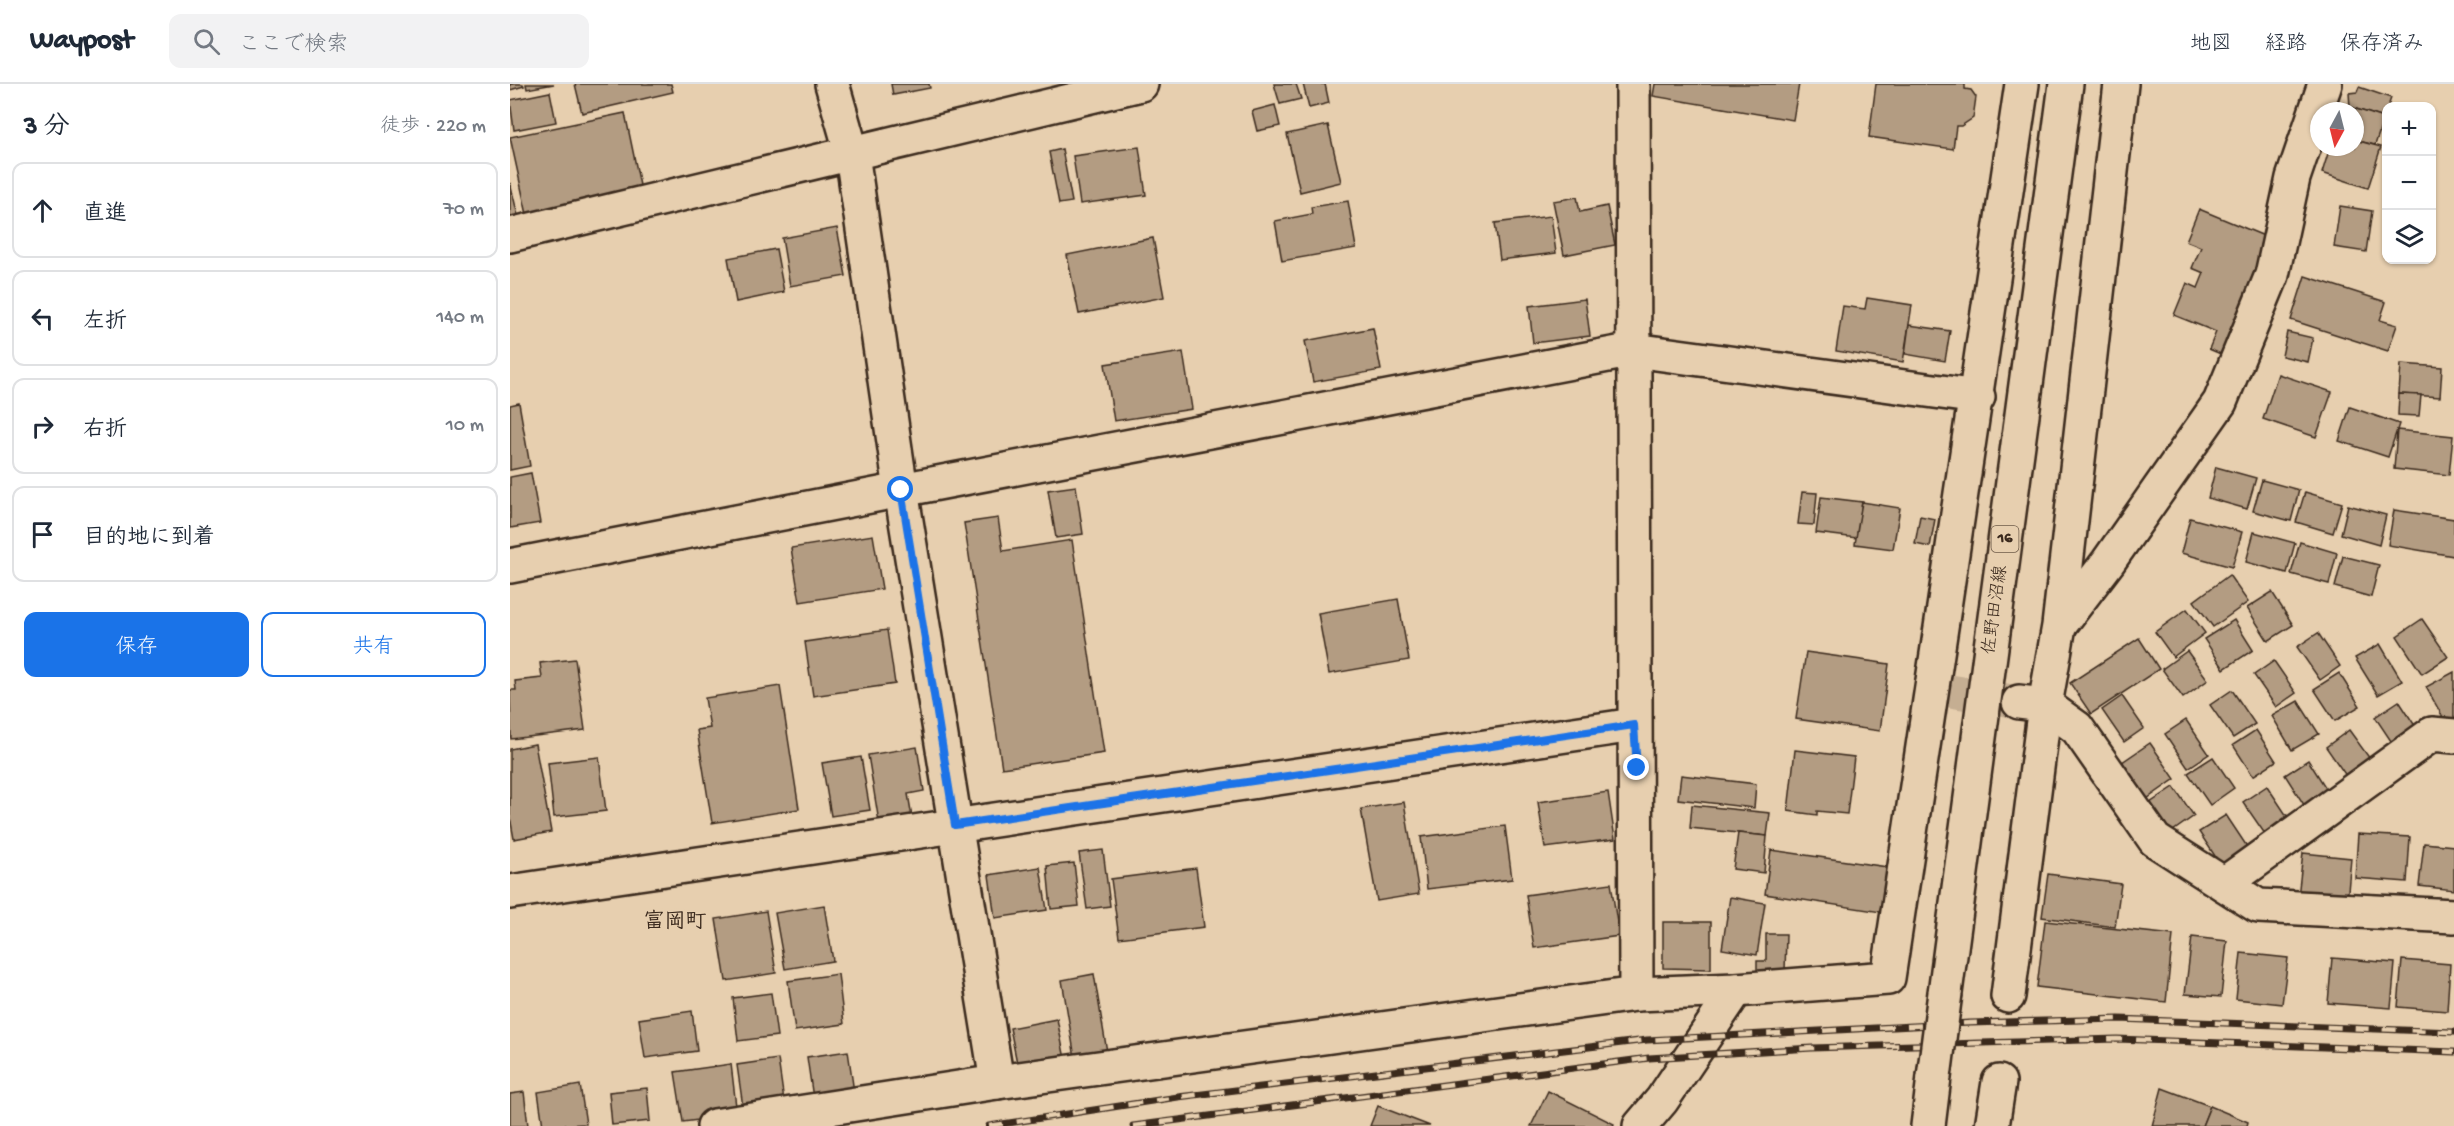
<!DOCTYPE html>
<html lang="ja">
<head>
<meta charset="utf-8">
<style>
  :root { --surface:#fff; --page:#f2f2f3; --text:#1f2937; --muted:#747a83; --line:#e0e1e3; --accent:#1a73e8 }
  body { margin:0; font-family:"Gochi Hand","Klee One",sans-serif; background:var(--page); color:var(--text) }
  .controls { position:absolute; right:18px; top:18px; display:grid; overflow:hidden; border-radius:12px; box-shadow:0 2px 4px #0004 }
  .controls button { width:54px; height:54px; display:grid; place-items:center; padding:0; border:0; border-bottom:2px solid var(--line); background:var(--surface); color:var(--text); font:30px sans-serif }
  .compass { position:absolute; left:1800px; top:18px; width:54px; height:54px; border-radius:50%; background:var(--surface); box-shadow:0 2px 4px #0004; rotate:187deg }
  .stop { position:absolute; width:18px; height:18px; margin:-14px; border:4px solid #1a73e8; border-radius:50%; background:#fff }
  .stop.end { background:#1a73e8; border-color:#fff; box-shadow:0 2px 6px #0008 }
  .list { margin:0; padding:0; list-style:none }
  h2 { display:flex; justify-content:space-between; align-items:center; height:78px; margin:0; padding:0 24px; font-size:26px }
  h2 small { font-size:20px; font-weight:400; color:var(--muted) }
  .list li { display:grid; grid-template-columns:39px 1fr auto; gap:18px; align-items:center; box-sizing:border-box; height:96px; margin:0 12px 12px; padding:0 12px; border:2px solid var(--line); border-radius:12px }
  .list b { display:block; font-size:22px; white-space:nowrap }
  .list em { font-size:20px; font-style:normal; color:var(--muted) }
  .actions { display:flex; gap:12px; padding:18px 24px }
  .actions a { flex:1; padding:14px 0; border:2px solid var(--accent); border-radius:12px; text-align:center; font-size:21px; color:var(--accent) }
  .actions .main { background:var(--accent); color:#fff }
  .icon { flex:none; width:33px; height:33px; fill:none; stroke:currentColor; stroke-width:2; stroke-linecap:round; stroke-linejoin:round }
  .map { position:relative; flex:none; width:1944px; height:1042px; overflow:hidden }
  header { display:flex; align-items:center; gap:36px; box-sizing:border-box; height:84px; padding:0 30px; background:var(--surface); border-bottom:2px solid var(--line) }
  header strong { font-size:28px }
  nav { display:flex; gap:33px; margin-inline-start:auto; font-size:21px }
  .search { width:420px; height:54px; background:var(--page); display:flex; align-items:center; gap:15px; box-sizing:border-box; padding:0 21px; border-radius:12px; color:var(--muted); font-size:22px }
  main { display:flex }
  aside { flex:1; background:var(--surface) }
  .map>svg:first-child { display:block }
  .building { fill:#b39c82; stroke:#3b2a1e; stroke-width:1.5 }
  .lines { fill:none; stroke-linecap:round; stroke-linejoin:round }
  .minor-tunnel { stroke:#c5ae92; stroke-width:33; stroke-dasharray:33 16; stroke-linecap:butt }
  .minor-casing { stroke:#3b2a1e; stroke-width:38 }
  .tertiary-casing { stroke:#3b2a1e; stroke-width:38 }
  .primary-casing { stroke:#3b2a1e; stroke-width:38 }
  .minor { stroke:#e7cfaf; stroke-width:33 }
  .tertiary { stroke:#e7cfaf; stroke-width:33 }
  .primary { stroke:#e7cfaf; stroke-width:33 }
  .rail-casing { stroke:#3b2a1e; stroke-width:7 }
  .rail { stroke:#e7cfaf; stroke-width:4.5; stroke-dasharray:14; stroke-linecap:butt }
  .primary-bridge-casing { stroke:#3b2a1e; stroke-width:38; stroke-linecap:butt }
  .primary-bridge { stroke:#e7cfaf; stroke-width:33 }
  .route { stroke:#1a73e8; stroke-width:8 }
  .labels { text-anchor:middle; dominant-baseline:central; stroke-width:6; stroke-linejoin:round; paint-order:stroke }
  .shield { fill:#e7cfaf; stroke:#6f5c4a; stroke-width:1.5 }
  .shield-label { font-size:16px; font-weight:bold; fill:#3b2a1e }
  .street-label { font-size:18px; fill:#3b2a1e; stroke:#e7cfaf }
  .quarter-label { font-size:21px; font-weight:bold; fill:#3b2a1e; stroke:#e7cfaf }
</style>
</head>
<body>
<header>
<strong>Waypost</strong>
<div class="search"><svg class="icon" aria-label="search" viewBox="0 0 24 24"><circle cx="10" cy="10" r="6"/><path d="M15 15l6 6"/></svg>ここで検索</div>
<nav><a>地図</a><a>経路</a><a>保存済み</a></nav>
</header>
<main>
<aside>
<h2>3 分<small>徒歩 · 220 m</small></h2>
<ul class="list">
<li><svg class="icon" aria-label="ahead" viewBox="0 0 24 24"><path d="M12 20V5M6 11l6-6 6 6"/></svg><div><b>直進</b></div><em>70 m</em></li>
<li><svg class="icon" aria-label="left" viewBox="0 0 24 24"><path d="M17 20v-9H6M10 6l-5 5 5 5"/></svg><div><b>左折</b></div><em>140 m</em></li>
<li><svg class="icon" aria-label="right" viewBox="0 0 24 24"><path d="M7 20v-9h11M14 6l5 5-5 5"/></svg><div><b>右折</b></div><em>10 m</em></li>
<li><svg class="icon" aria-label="arrive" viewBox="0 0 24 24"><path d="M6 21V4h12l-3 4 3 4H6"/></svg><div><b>目的地に到着</b></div></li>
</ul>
<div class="actions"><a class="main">保存</a><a>共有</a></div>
</aside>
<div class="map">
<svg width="1944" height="1042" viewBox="0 0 1944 1042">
  <rect width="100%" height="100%" fill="#e7cfaf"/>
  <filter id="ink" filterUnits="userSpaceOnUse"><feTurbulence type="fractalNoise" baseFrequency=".0167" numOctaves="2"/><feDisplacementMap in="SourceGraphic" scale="12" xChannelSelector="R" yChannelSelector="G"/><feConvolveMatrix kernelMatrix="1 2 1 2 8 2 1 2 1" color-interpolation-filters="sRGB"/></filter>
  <g filter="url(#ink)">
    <!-- building -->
    <g class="building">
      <polygon points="0,0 13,0 14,2 0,6"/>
      <polygon points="16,0 44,0 17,5"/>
      <polygon points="65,0 161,0 163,8 72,29"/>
      <polygon points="381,0 419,0 420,4 383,11"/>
      <polygon points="764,0 786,0 791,15 770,20"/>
      <polygon points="793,0 815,0 819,19 799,24"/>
      <polygon points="1145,0 1289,0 1283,36 1143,12"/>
      <polygon points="1366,0 1455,0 1455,5 1461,6 1466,13 1463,34 1451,42 1446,42 1443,65 1359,53"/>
      <polygon points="1849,3 1881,14 1874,34 1840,23 1839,9 1847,8"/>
      <polygon points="40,8 46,38 4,46 0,16"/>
      <polygon points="765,21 770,42 747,47 742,27"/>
      <polygon points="1840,23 1874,34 1865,61 1845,56 1845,27 1839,27"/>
      <polygon points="115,29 132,111 18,135 0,53"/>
      <polygon points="818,41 831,98 790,108 777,50"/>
      <polygon points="1845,56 1871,63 1858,104 1812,89 1820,63 1845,63"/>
      <polygon points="629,63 636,111 570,120 563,72"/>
      <polygon points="552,65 562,118 549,120 539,68"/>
      <polygon points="0,99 9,136 0,138"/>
      <polygon points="1067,113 1070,128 1097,122 1105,161 1054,171 1043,117"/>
      <polygon points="838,117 846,164 772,177 765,137 802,130 801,123"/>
      <polygon points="1830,122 1862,127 1856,168 1824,163"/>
      <polygon points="1689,125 1754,152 1750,161 1765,166 1720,274 1699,265 1706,248 1664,231 1677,199 1688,204 1694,189 1682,184 1691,163 1676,157"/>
      <polygon points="1041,132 1046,169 990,176 985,139"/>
      <polygon points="327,144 336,192 280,202 272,154"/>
      <polygon points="643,154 654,213 569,230 557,171"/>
      <polygon points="266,165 274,208 226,218 218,174"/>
      <polygon points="1795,192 1876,218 1870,236 1887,241 1878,267 1781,236"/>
      <polygon points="1357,214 1402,221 1393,278 1326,267 1333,222 1355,225"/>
      <polygon points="1075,215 1080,252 1023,259 1019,222"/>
      <polygon points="1399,241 1440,247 1435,277 1395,270"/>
      <polygon points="863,244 871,286 803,298 795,257"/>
      <polygon points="1777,248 1803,254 1798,278 1772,272"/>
      <polygon points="673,268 682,325 604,337 595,280"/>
      <polygon points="1891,280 1932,283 1930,313 1889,310"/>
      <polygon points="1768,290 1822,308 1806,353 1753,335"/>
      <polygon points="1889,310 1911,311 1909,332 1888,331"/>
      <polygon points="9,319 20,382 0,386 0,321"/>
      <polygon points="1840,323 1889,340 1878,373 1829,357"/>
      <polygon points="1887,346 1943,352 1939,391 1884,385"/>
      <polygon points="1706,383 1746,394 1737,425 1698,414"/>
      <polygon points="21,389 30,439 0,444 0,393"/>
      <polygon points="1752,396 1789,406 1781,437 1743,427"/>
      <polygon points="566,402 573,450 546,454 538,406"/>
      <polygon points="1292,408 1307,409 1304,441 1288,440"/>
      <polygon points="1795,408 1832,419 1823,449 1786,438"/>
      <polygon points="1311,413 1352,418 1347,454 1306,449"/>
      <polygon points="1352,418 1390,424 1383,465 1345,460"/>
      <polygon points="1838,421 1876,431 1869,461 1831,450"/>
      <polygon points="1884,426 1944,435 1944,472 1878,461"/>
      <polygon points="1410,432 1425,435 1420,463 1405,460"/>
      <polygon points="488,434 493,467 562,456 594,669 492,684 454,439"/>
      <polygon points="1680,434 1732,448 1722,483 1671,469"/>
      <polygon points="1744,448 1785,459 1777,489 1736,478"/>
      <polygon points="363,451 372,505 290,518 281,464"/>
      <polygon points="1790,458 1827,469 1819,500 1781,490"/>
      <polygon points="1833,472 1869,481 1861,513 1825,503"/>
      <polygon points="1719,491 1738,518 1703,543 1684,517"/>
      <polygon points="1762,508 1783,541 1758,557 1737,524"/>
      <polygon points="888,515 899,576 819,590 808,529"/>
      <polygon points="1677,525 1695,549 1663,573 1645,548"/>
      <polygon points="1912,535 1938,573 1912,590 1887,552"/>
      <polygon points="1724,536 1743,566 1714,585 1694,555"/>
      <polygon points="377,546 385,600 303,612 295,558"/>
      <polygon points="1808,549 1830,582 1810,596 1787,563"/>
      <polygon points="1629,554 1649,585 1581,630 1560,599"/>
      <polygon points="1870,560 1892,597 1868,611 1845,574"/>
      <polygon points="1677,567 1698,596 1673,614 1652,585"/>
      <polygon points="1296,568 1379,580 1370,647 1286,635"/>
      <polygon points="65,575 75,646 1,655 0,606 6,606 5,597 32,594 30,579"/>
      <polygon points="1764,577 1786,609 1766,623 1744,591"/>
      <polygon points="1944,588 1944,638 1938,642 1916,603"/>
      <polygon points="1829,589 1850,622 1825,637 1804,605"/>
      <polygon points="270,602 289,725 202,739 187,646 200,644 195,614"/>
      <polygon points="1722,606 1745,640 1723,654 1700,621"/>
      <polygon points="1612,612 1634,644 1614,658 1592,626"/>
      <polygon points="1788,617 1809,650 1782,666 1762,632"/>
      <polygon points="1889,617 1911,651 1887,666 1865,633"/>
      <polygon points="1676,636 1699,670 1678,684 1655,650"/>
      <polygon points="1746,646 1766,677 1743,692 1723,661"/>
      <polygon points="1839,646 1863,679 1839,696 1816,663"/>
      <polygon points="1640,659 1665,695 1631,719 1605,683"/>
      <polygon points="25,660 41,748 4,755 0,733 0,665"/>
      <polygon points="407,663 414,707 398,710 402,733 369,738 358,671"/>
      <polygon points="1285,666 1344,673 1337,730 1307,727 1307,731 1278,727"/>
      <polygon points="89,673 96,727 44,733 38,679"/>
      <polygon points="351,673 360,726 321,732 312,679"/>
      <polygon points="1703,673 1724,704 1700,721 1678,689"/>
      <polygon points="1798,676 1819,709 1796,724 1775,691"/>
      <polygon points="1171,691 1246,700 1244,724 1168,715"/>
      <polygon points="1757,702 1779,735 1755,750 1733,718"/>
      <polygon points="1664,703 1684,732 1660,749 1640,719"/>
      <polygon points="1098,708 1105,755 1035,764 1028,718"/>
      <polygon points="894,718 909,810 867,817 851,725"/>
      <polygon points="1182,721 1260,729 1257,752 1180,744"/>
      <polygon points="1716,731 1738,764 1711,781 1689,748"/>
      <polygon points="995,742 1002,795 917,805 911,753"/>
      <polygon points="1228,749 1257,752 1254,789 1223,785"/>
      <polygon points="1848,750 1900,753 1897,798 1845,794"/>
      <polygon points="1914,759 1944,762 1944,806 1909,802"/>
      <polygon points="593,766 600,822 577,825 569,769"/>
      <polygon points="1261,766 1377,783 1371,828 1255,810"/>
      <polygon points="1793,769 1841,774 1837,818 1788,813"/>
      <polygon points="564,779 569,822 541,825 537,782"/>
      <polygon points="530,783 537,826 485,834 479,791"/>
      <polygon points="686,784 694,843 609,854 601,795"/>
      <polygon points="1538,790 1611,800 1605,843 1532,833"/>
      <polygon points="1101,799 1109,852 1024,864 1016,811"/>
      <polygon points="1220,813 1255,819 1247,871 1212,865"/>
      <polygon points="314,821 323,877 275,885 265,829"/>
      <polygon points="256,827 266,889 216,897 206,835"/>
      <polygon points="1535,837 1663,851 1656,918 1527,903"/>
      <polygon points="1153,838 1201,838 1201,885 1153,884"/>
      <polygon points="1256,850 1276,850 1275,888 1247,887 1247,877 1256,877"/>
      <polygon points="1682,853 1717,857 1711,913 1675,910"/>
      <polygon points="1731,869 1778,874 1772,920 1726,915"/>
      <polygon points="1822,874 1885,879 1881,924 1818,919"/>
      <polygon points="1892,876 1940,880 1937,927 1888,923"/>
      <polygon points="328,890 334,940 285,947 278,897"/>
      <polygon points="584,890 598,974 566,980 552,896"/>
      <polygon points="261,909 267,952 228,957 223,914"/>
      <polygon points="182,927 187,967 135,974 129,935"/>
      <polygon points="547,935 556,980 509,989 500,944"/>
      <polygon points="338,967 344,1008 303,1014 297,973"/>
      <polygon points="268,975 274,1017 233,1023 227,981"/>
      <polygon points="221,980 227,1031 173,1038 165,988"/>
      <polygon points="70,1001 76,1040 33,1042 28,1008"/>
      <polygon points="137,1004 140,1037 102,1041 99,1008"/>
      <polygon points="1652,1004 1700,1022 1692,1042 1642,1042"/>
      <polygon points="1038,1007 1104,1040 1103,1042 1021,1042"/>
      <polygon points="14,1008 18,1042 0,1042 0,1010"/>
      <polygon points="868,1022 920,1042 860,1042"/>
      <polygon points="1700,1022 1738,1038 1737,1042 1692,1042"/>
    </g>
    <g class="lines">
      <!-- minor-tunnel -->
      <polyline class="minor-tunnel" points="1440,607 1509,618"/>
      <!-- minor casing -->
      <g class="minor-casing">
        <g id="minor">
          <polyline points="322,0 342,70 391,406 487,998"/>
          <polyline points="1123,0 1126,910"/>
          <polyline points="0,151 631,0"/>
          <polyline points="391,406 1124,266 1468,313"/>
          <polyline points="1550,541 1598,478 1710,318 1762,191 1783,94 1815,0"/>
          <polyline points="1509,618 1535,621 1567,644 1645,756 1748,822 1944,832"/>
          <polyline points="1714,800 1922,650 1944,652"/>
          <polyline points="1498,912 1535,621 1549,542 1611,0"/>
          <path d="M204,1042L487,998L1126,910L1226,906L1378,894C1422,596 1470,298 1512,0"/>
          <polyline points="1130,1042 1152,1016 1226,906"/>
          <polyline points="1482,1042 1489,998"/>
        </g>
      </g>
      <!-- tertiary casing -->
      <g class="tertiary-casing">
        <g id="tertiary">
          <polyline points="0,482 391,406"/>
          <polyline points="0,808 1124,641"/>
        </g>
      </g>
      <!-- primary casing -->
      <g class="primary-casing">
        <g id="primary">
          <polyline points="1435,909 1556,0"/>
          <polyline points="1418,1042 1424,993"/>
        </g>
      </g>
      <!-- minor -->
      <use href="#minor" class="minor"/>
      <!-- tertiary -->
      <use href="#tertiary" class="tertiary"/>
      <!-- primary -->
      <use href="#primary" class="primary"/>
      <!-- rail casing -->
      <g class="rail-casing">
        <g id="rail">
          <polyline points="479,1042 668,1013 1137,956 1460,939 1609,935 1944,948"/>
          <polyline points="623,1042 1139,974 1302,964 1607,955 1944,968"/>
        </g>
      </g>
      <!-- rail -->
      <use href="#rail" class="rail"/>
      <!-- primary-bridge casing -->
      <g class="primary-bridge-casing">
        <polyline id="primary-bridge" points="1424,993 1435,909"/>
      </g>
      <!-- primary-bridge -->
      <use href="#primary-bridge" class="primary-bridge"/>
    </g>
  </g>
  <g class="lines" filter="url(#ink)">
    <!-- route -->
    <polyline class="route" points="391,406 445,741 1124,641 1127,684"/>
  </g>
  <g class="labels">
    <!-- shield labels -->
    <rect class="shield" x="1481.5" y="442" width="27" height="26" rx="4.5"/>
    <g class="shield-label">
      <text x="1495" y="455">16</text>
    </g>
    <!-- street labels -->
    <g class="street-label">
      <text transform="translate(1486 526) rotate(-82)">佐野田沼線</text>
    </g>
    <!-- quarter labels -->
    <g class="quarter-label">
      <text x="165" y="839">富岡町</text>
    </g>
  </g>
</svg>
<div class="controls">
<button>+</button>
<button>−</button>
<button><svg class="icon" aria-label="layers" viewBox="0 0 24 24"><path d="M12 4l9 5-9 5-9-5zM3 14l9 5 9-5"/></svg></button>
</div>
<svg class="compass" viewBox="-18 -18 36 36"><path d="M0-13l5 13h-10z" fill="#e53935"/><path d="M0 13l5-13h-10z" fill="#747a83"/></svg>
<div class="stop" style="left:391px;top:406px"></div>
<div class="stop end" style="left:1127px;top:684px"></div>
</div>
</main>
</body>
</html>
